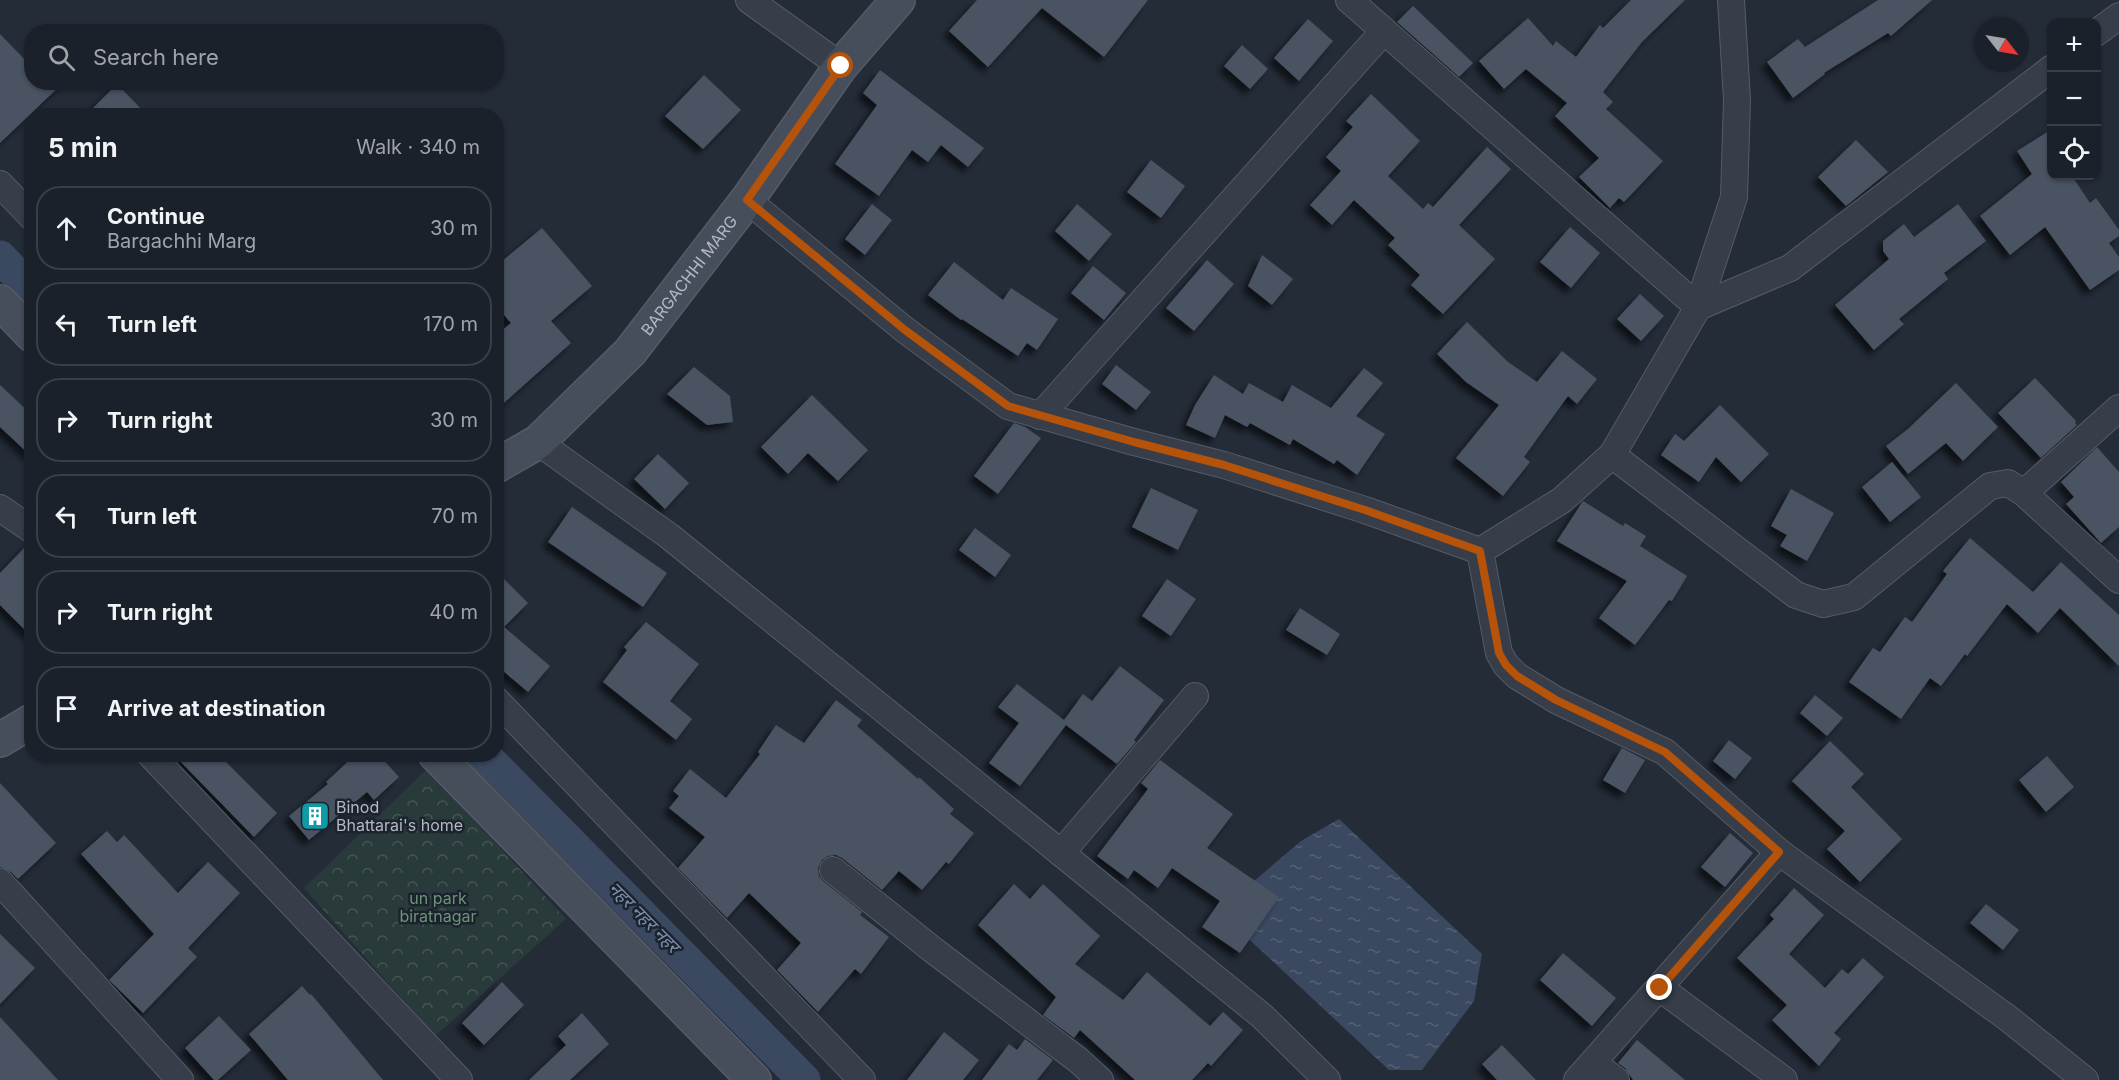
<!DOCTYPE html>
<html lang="en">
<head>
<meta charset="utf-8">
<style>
  :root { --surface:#1b212a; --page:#242932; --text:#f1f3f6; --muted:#a0a3a8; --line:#393e47 }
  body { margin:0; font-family:Inter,"Noto Sans Devanagari",sans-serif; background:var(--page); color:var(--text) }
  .controls { position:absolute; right:18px; top:18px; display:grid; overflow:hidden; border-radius:12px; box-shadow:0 2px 4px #0004 }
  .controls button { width:54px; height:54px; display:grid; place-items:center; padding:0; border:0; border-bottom:2px solid var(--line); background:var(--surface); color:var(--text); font:30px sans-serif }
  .compass { position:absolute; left:1975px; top:18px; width:54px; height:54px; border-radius:50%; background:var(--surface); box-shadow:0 2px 4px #0004; rotate:121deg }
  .stop { position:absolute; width:18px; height:18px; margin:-14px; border:4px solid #b45309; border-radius:50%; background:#fff }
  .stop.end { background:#b45309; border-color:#fff; box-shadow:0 2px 6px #0008 }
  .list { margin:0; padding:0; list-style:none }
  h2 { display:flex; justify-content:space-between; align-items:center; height:78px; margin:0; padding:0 24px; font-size:26px }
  h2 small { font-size:20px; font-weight:400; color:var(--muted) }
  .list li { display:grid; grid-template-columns:39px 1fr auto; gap:18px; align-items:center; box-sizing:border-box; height:84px; margin:0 12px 12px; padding:0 12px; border:2px solid var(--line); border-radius:24px }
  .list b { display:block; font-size:22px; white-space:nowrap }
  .list p { margin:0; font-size:20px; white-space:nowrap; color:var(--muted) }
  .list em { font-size:20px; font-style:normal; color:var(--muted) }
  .icon { flex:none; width:33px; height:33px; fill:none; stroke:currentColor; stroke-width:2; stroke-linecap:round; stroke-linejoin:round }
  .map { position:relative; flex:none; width:2119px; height:1080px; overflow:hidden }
  .search { position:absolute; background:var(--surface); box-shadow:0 2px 4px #0004; left:24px; top:24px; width:480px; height:66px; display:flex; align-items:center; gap:15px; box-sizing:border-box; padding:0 21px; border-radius:24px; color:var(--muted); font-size:22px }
  .panel { position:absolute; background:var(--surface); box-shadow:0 2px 4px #0004; left:24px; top:108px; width:480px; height:654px; border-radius:24px }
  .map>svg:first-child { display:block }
  .park { fill:url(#park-crowns) }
  .water { fill:url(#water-ripples) }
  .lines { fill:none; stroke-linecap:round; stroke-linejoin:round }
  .canal { stroke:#3a4960; stroke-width:33 }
  .building { fill:#4a5362; filter:url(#shadow) }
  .street-casing { stroke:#555c67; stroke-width:28 }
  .secondary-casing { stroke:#555c67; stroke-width:36 }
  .street { stroke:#373e49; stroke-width:26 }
  .secondary { stroke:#464d5b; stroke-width:33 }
  .route { stroke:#b45309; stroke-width:8 }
  .labels { text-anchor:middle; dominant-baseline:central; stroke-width:5; stroke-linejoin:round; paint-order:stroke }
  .street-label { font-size:16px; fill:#b2b9c5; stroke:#1c232e }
  .poi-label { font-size:16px; fill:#b2b9c5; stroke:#1c232e; text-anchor:start }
  .park-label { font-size:16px; fill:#6b9476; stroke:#1c232e }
  .water-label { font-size:18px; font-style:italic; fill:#7c8eaa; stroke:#1c232e }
</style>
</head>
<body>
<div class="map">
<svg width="2119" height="1080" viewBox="0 0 2119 1080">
  <defs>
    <pattern id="park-crowns" width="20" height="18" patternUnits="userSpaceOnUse" patternTransform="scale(1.5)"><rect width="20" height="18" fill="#293a3b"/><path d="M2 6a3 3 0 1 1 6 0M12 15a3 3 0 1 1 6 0" fill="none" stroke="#465456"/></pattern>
    <pattern id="water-ripples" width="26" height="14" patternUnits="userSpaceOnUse" patternTransform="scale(1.5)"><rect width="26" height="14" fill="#3a4960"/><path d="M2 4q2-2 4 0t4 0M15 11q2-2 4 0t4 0" fill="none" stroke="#546175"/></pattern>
    <filter id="shadow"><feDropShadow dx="-5.5" dy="5.5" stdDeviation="3" flood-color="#0009"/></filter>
  </defs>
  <rect width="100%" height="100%" fill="#242c38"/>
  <!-- park -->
  <polygon class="park" points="427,769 566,919 435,1036 304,888"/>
  <!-- water -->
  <polygon class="water" points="1339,819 1482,954 1474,1001 1422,1070 1389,1070 1236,927 1241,892 1301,841"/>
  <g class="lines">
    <!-- canal -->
    <g class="canal">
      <polyline points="0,257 32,290"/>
      <polyline points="483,754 804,1080"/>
    </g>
  </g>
  <!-- building -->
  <g class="building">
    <polygon points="977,0 1148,0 1104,57 1042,8 988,67 949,31"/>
    <polygon points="1631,0 1685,0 1642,42 1603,92 1613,102 1606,109 1663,161 1624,202 1619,198 1610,208 1579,177 1599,158 1555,116 1567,103 1526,69 1504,89 1479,61 1528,18 1553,46 1556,41 1576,57 1600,25 1603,28"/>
    <polygon points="1878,0 1932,0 1891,36 1888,33 1824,73 1825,74 1793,98 1767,62 1798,39 1805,47"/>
    <polygon points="1413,6 1473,63 1459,77 1397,22"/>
    <polygon points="1308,19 1333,41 1299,81 1274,58"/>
    <polygon points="0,34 32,67 32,82 64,82 0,143"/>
    <polygon points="1242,45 1268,69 1250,89 1224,66"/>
    <polygon points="880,70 984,148 968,167 941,145 928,162 912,150 879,196 835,164 877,105 863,93"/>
    <polygon points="704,75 741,110 703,149 665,116"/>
    <polygon points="117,84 148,116 85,116"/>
    <polygon points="1371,94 1420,141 1388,176 1423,209 1428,203 1433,207 1487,147 1511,169 1459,225 1495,259 1443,314 1411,285 1420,275 1388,245 1395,238 1354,200 1332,225 1310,205 1341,171 1326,157 1353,127 1346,121"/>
    <polygon points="2052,129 2052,176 2072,176 2090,203 2096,198 2119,230 2119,236 2109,243 2119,257 2119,270 2090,290 2045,227 2010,255 1980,216 2032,174 2017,151"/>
    <polygon points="1856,140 1888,172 1846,206 1818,177"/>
    <polygon points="1151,160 1185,186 1161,218 1127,192"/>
    <polygon points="872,204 892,220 865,255 845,239"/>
    <polygon points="1077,204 1112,234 1089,261 1055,231"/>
    <polygon points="1958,204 1986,241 1944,273 1948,279 1899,319 1904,324 1874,350 1835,305 1889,259 1883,251 1883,241 1904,224 1914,237"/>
    <polygon points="1570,227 1600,253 1571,288 1540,262"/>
    <polygon points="542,228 592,286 551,321 571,343 496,410 496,335 511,323 496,306 496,266"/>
    <polygon points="1262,255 1293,279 1272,305 1248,286"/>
    <polygon points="1207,260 1234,284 1194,331 1166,308"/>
    <polygon points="954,262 1003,300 1011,288 1058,319 1037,350 1027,343 1018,356 962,319 961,320 928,295"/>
    <polygon points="1093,266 1126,293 1104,320 1071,293"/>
    <polygon points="1640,294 1664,316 1641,341 1617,319"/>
    <polygon points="1467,322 1508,362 1537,382 1562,351 1597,379 1577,404 1568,396 1524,457 1530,462 1503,496 1456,458 1499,405 1466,382 1437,354"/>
    <polygon points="1116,365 1151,392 1136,410 1102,384"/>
    <polygon points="694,367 730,396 733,422 707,425 667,394"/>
    <polygon points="1364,368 1383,383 1356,416 1385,434 1357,475 1337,460 1334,464 1293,439 1290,445 1250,423 1247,427 1225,415 1215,438 1186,425 1195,405 1214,375 1243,394 1249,383 1283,402 1292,385 1331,408"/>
    <polygon points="2035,378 2076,421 2075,423 2077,425 2041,458 1998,413"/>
    <polygon points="1956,383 1998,427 1963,461 1946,443 1908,474 1886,446 1908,429"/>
    <polygon points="0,385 32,415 32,457 0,427"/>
    <polygon points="812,395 868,450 838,481 808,453 788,474 761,447"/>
    <polygon points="1720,405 1769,454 1741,482 1716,457 1699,482 1661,455 1675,434 1684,441"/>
    <polygon points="1014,423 1025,427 1041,438 998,494 974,476"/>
    <polygon points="2097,447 2119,472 2119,527 2101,543 2066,504 2074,497 2061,482"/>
    <polygon points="658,454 689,483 665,509 634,479"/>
    <polygon points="1892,462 1921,497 1890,522 1862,487"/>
    <polygon points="1151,488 1198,510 1178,550 1132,527"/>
    <polygon points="1791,489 1834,513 1807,561 1780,546 1787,535 1771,526"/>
    <polygon points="1583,501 1623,526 1625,523 1646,536 1640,546 1687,576 1672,601 1669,600 1635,645 1599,618 1627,581 1557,541"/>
    <polygon points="572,507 667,573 643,607 548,542"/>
    <polygon points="975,528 1011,555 995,577 959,550"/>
    <polygon points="1970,538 2033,592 2061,562 2119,615 2119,666 2060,608 2038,633 2007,604 1967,656 1965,654 1941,686 1930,678 1901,719 1849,682 1873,648 1880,652 1905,617 1912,622 1947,574 1943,571"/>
    <polygon points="28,544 32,545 32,637 0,605 0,573"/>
    <polygon points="496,571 528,603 504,627 550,666 528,692 496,665"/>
    <polygon points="1167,579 1196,599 1171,636 1142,616"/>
    <polygon points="1300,608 1340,634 1327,655 1286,630"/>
    <polygon points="646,622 699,664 670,701 692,719 676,740 603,682 627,650 624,647"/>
    <polygon points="1120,666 1164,700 1134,740 1136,742 1117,764 1066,725 1020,786 989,763 1019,723 998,707 1017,684 1064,720 1083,694 1092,701"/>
    <polygon points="1815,695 1843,718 1827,736 1800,713"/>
    <polygon points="836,700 862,720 857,726 918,779 919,777 954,809 950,814 974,833 949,864 946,862 922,890 899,871 882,890 842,858 836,855 828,856 822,860 818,868 819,876 823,881 862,912 860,915 889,937 861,974 855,969 818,1012 777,970 801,943 749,893 727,918 678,868 705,837 669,808 679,796 673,791 690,769 726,798 760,754 758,752 776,725 804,743"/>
    <polygon points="1729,740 1752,758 1735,779 1713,761"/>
    <polygon points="1830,741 1864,774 1851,787 1902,839 1860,882 1827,849 1845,831 1792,781"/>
    <polygon points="1622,748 1645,760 1625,793 1603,780"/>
    <polygon points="173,754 218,754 277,813 254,837"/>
    <polygon points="356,754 378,754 399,777 374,800 367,792 309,840 289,816 328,784 326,782"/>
    <polygon points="2047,756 2074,787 2046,812 2019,780"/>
    <polygon points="1160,760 1233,814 1207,848 1279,897 1240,953 1202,927 1220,901 1172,868 1158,888 1134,870 1128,879 1097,856 1148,789 1141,783"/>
    <polygon points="0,783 56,843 18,879 11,872 0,867"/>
    <polygon points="107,831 117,842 124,835 178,893 208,862 240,893 188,948 197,957 143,1013 109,980 154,934 81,854"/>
    <polygon points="1730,833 1753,853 1725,887 1701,867"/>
    <polygon points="1014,884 1030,899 1043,884 1100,936 1075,964 1123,1000 1147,972 1210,1026 1223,1012 1243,1030 1211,1066 1208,1063 1192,1080 1135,1080 1080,1030 1074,1038 1043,1015 1056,997 978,925"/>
    <polygon points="1794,888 1824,915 1789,954 1825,988 1842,969 1848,974 1863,958 1884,977 1834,1033 1841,1039 1819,1066 1772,1020 1787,1005 1737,958 1774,919 1770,915"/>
    <polygon points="1986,904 2019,930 2003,950 1970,923"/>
    <polygon points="0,934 35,968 0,1004"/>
    <polygon points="1563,953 1616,998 1592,1026 1540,980"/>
    <polygon points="502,982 524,1005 484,1045 462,1023"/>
    <polygon points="302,986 310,995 311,994 383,1080 288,1080 249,1034"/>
    <polygon points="582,1013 609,1044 570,1080 529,1080 566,1045 558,1036"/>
    <polygon points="219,1016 251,1050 218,1080 214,1080 185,1048"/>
    <polygon points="0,1017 58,1080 0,1080"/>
    <polygon points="944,1032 979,1060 963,1080 907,1080"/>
    <polygon points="1025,1039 1053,1060 1037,1080 982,1080 1009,1044 1017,1050"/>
    <polygon points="1637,1040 1685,1080 1633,1080 1625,1068 1618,1063"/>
    <polygon points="1502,1045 1536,1080 1497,1080 1482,1064"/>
  </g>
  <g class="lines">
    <!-- street casing -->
    <g class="street-casing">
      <g id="street">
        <polyline points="749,0 841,66"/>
        <polyline points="1349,0 1698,307 1790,268 2052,68"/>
        <polyline points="2096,33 2119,16"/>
        <polyline points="0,184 32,217"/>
        <polyline points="747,200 905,330 1008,406 1134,442 1224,465 1365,510 1480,551 1562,500 1612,455 1698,307 1734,197 1737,100 1731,0"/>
        <polyline points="1040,416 1383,32"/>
        <polyline points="538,442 669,536 1061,853 1262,1016 1327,1080"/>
        <polyline points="1612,455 1796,595 1823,604 1854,597 1990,486 2008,483 2024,493 2119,580"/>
        <polyline points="2024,493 2119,408"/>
        <polyline points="0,508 32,530"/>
        <polyline points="1480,551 1499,653 1506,665 1517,676 1556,700 1665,752 1779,852 2009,1019 2085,1080"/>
        <polyline points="496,700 862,1080"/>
        <polyline points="150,754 459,1080"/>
        <polyline points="1061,853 1195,696"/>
        <polyline points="833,870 933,950 1078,1060 1100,1080"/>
        <polyline points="0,882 180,1080"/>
        <polyline points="1660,988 1784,1080"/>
        <polyline points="1593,1063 1616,1080"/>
        <polyline points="1577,1080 1779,852"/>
      </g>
    </g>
    <!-- secondary casing -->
    <g class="secondary-casing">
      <g id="secondary">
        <polyline points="0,302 32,335"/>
        <path id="s1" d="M496,466L538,442L630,352L747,200L841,66L898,0"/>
        <polyline points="0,740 32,721"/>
        <polyline points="435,754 754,1080"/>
      </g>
    </g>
    <!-- street -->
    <use href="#street" class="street"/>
    <!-- secondary -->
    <use href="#secondary" class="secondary"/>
  </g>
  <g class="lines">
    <!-- route -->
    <polyline class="route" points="841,66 747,200 905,330 1008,406 1134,442 1224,465 1365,510 1480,551 1499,653 1506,665 1517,676 1556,700 1665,752 1779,852 1660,988"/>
  </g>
  <!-- icons -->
  <defs>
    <g id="building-square" transform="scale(1.5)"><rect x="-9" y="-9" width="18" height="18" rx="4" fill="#0f9aa8" stroke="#1c232e"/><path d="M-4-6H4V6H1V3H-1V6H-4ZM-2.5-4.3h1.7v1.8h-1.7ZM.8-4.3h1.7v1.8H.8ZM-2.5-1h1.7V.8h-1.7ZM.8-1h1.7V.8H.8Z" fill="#fff"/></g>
  </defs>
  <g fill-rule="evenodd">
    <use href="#building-square" x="315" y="816"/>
  </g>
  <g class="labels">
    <!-- street labels -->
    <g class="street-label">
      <text stroke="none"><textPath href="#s1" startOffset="274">BARGACHHI MARG</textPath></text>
    </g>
    <!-- poi labels -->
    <g class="poi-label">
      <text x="336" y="807">Binod<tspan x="336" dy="18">Bhattarai's home</tspan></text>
    </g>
    <!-- park labels -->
    <g class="park-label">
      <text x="438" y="898">un park<tspan x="438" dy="18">biratnagar</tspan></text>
    </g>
    <!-- water labels -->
    <g class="water-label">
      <text transform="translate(644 917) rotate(45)">नहर नहर नहर</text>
    </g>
  </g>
</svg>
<div class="controls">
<button>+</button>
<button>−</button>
<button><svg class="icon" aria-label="locate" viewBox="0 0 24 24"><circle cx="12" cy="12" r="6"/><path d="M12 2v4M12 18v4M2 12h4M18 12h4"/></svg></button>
</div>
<svg class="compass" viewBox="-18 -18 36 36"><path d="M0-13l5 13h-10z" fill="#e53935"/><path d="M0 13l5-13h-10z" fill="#a0a3a8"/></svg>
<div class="stop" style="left:841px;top:66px"></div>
<div class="stop end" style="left:1660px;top:988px"></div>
<div class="search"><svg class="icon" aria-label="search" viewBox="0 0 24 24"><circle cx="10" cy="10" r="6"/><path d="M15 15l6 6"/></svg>Search here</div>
<section class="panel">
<h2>5 min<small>Walk · 340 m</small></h2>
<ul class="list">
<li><svg class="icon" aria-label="ahead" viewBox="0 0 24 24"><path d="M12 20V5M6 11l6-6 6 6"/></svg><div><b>Continue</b><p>Bargachhi Marg</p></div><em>30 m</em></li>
<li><svg class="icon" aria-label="left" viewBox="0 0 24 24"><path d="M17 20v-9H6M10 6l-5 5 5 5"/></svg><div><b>Turn left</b></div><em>170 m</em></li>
<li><svg class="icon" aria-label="right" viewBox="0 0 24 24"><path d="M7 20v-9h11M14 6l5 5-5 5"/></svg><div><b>Turn right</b></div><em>30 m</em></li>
<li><svg class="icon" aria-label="left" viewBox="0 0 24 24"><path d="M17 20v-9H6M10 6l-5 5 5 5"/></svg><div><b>Turn left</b></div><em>70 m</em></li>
<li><svg class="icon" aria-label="right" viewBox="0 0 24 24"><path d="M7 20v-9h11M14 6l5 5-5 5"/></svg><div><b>Turn right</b></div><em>40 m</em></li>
<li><svg class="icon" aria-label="arrive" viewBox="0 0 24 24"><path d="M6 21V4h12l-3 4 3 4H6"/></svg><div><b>Arrive at destination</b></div></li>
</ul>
</section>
</div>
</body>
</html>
